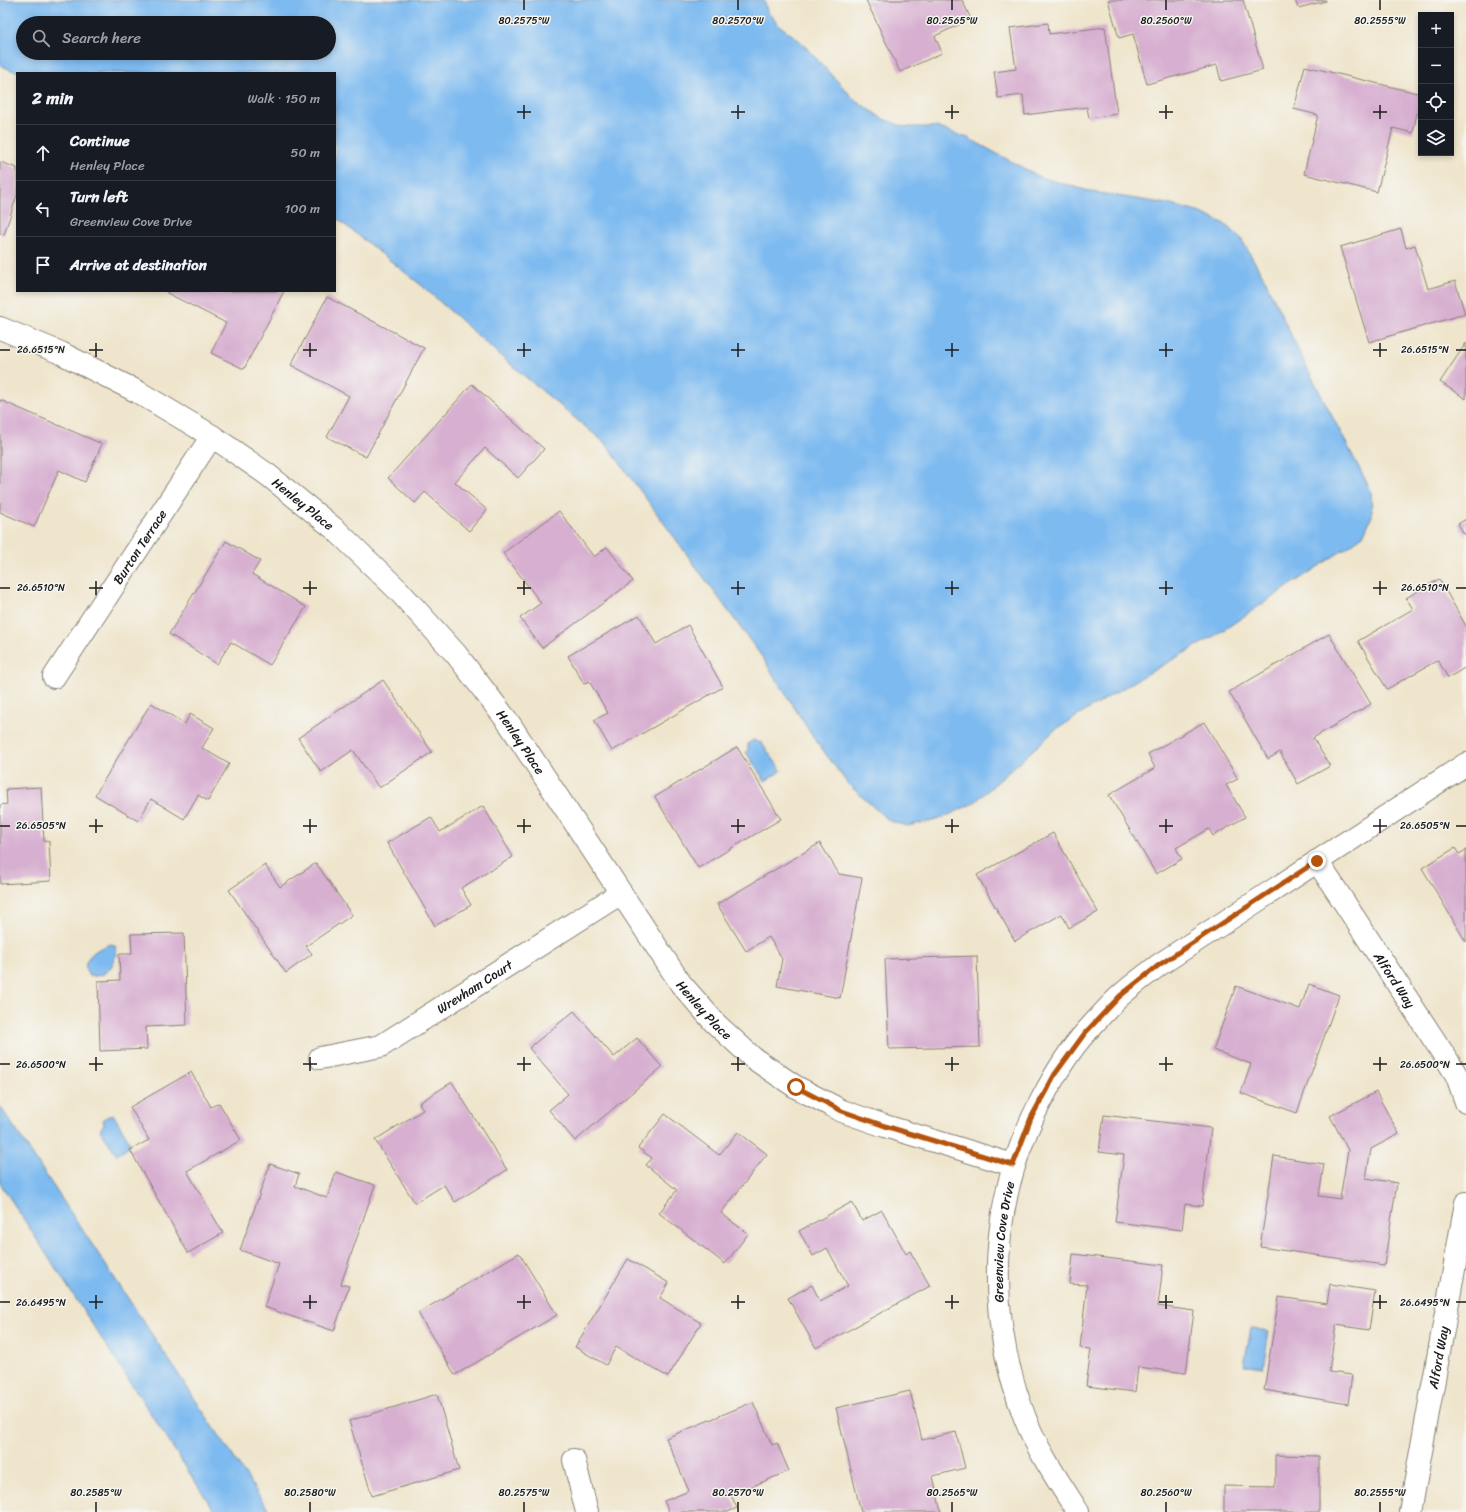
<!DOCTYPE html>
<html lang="en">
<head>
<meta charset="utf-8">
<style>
  :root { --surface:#171b24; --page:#20242c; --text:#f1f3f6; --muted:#9ea1a6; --line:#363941 }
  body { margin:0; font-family:Sriracha,sans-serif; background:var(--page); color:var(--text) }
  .controls { position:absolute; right:12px; top:12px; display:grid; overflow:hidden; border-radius:0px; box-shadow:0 2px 6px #0003 }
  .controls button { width:36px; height:36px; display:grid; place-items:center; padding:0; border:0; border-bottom:1px solid var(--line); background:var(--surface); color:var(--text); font:20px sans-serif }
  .stop { position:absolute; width:12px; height:12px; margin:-9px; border:3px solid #b45309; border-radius:50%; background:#fff }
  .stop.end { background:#b45309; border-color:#fff; box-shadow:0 1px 4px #0008 }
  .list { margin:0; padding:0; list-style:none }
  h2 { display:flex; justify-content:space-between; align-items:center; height:52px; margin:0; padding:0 16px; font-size:17px }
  h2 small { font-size:13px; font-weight:400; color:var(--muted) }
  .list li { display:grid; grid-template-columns:26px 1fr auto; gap:12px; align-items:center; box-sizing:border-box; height:56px; padding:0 16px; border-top:1px solid var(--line) }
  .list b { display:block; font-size:15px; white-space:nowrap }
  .list p { margin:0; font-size:13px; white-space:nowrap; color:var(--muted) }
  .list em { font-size:13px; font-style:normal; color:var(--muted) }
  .icon { flex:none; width:22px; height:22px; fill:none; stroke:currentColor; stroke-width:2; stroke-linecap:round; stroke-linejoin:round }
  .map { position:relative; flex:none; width:1466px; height:1512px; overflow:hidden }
  .search { position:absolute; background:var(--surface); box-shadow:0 2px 6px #0003; left:16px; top:16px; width:320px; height:44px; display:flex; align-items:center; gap:10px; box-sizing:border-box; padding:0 14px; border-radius:22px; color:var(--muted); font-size:15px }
  .panel { position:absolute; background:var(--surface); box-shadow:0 2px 6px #0003; left:16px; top:72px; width:320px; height:220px; border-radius:0px }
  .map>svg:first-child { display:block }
  .water { fill:#7dbaf0; stroke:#4c6b86; fill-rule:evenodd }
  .building { fill:#d7afd0 }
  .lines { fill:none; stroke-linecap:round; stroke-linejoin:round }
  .street-casing { stroke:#868074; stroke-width:24 }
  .street { stroke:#fff; stroke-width:22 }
  .route { stroke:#b45309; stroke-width:5 }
  .ticks { fill:none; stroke:#1c1c1c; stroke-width:1.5 }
  .labels { text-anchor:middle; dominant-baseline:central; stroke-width:3; stroke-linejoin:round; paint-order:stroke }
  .street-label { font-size:13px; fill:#1c1c1c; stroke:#f6f6f2 }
  .ticks-label { font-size:10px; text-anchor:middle; fill:#1c1c1c; stroke:#f6f6f2; stroke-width:3; stroke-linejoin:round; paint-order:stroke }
</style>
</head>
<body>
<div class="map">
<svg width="1466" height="1512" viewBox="0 0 1466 1512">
  <rect width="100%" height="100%" fill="#f6f6f2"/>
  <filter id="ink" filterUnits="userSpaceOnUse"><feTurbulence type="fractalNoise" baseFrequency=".025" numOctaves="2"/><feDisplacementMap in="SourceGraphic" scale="8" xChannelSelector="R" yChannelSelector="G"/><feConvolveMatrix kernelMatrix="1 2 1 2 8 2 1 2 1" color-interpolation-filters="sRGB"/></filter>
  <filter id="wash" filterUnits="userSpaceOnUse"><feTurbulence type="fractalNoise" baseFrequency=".012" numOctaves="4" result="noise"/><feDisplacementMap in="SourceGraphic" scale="16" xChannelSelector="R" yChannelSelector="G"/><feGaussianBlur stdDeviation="0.9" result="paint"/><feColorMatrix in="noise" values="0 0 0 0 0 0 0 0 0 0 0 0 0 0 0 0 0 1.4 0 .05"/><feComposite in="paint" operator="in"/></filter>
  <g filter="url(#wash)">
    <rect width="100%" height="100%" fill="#efe5cc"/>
    <!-- water -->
    <g class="water">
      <path d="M0,0H764L767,11L780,26L799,40L854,99L883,119L905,127H936L968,138L1040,177L1092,192L1168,204L1201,213L1223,223L1240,237L1264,278L1303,360L1371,491L1372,516L1363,536L1349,546L1216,635L1128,685L1055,730L974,803L940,819L907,826L889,821L848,784L813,737L762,657L606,444L503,358L421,285L335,217V73H23L11,70L0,65ZM23,23H329V53H23Z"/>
      <polygon points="754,740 760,743 761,742 781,770 781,771 765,781 746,752 748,750 748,743"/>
      <path d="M112,944L116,947C117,964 107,978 89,976C77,960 98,947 112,944Z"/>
      <polygon points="0,1106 270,1512 215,1512 0,1183"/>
      <polygon points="113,1114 131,1144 117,1155 100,1130 104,1124 103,1119"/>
      <polygon points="1251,1328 1269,1331 1263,1368 1244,1365"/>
    </g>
    <g id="blocks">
      <!-- building -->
      <g class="building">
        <polygon points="866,0 962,0 971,19 935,36 942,53 900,72"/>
        <polygon points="1108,0 1243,0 1263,70 1221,81 1217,65 1147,84 1133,34 1119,38"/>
        <polygon points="1295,0 1326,0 1326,1 1298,8"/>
        <polygon points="1048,23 1049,34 1105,27 1117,114 1089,118 1087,107 1025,115 1023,95 998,98 994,72 1016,69 1010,28"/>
        <polygon points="1305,66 1421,94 1413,133 1393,128 1377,192 1304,174 1318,115 1294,109"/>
        <polygon points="0,162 17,168 17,195 4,235 0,234"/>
        <polygon points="1401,229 1406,248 1415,245 1428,289 1455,281 1465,314 1369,342 1340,247"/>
        <polygon points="167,291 284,291 244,369 211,353 226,323 167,293"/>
        <polygon points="327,297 424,348 366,457 327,437 349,396 291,365"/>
        <polygon points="1466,343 1466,399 1440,382"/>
        <polygon points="472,384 544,449 518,478 485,448 455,482 487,510 469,531 425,492 415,503 388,478"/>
        <polygon points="0,400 102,444 85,482 59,470 34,527 0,512"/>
        <polygon points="559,511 594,557 607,547 633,581 542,648 520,618 541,603 503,553"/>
        <polygon points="1466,519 1466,537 1458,524"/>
        <polygon points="226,541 260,561 252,574 306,607 270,665 231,642 217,664 169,634"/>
        <polygon points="1439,579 1466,626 1466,667 1448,678 1438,660 1387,689 1358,641 1413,609 1406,598"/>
        <polygon points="639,615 656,644 688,625 723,687 612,751 594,720 608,713 589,681 584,684 568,656"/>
        <polygon points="1329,634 1371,704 1313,738 1330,766 1298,784 1280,752 1268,759 1229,692"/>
        <polygon points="383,680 432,752 379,788 353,750 321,772 298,738"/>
        <polygon points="151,703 185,724 190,714 214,728 202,748 229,764 208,801 198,795 184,819 151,799 138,821 95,795"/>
        <polygon points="1204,722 1238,779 1226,785 1245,817 1213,836 1209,829 1176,848 1182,859 1156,874 1109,795 1155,768 1148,754"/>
        <polygon points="737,747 781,819 698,868 655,797"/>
        <polygon points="41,787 44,841 49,841 51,881 0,884 0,805 7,804 6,789"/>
        <polygon points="483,806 513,857 461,888 471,905 435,926 387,843 431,817 440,832"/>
        <polygon points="1053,833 1098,912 1069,928 1062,914 1015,941 977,875"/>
        <polygon points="820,843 839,874 862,878 840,998 777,986 782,959 769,937 746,951 717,904"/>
        <polygon points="1455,848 1459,854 1466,850 1466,942 1422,868"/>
        <polygon points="316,863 352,915 306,946 312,954 286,973 229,890 265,865 280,887"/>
        <polygon points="184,933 187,1025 146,1027 147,1049 100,1051 98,981 120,980 119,954 132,954 131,934"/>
        <polygon points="977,956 980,1047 889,1049 885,959"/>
        <polygon points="1309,984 1339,995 1297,1113 1241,1093 1251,1064 1213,1050 1236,986 1300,1009"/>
        <polygon points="574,1011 614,1057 637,1038 662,1067 575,1141 549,1110 568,1094 529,1048"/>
        <polygon points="191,1072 211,1107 219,1103 241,1140 187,1171 223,1233 188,1253 130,1150 149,1140 130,1107"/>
        <polygon points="452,1082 507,1170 455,1202 444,1185 415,1203 375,1140 423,1110 419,1103"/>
        <polygon points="1376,1092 1399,1134 1371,1149 1366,1178 1397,1183 1384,1265 1260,1247 1274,1156 1324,1164 1319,1196 1340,1199 1348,1150 1330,1116"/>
        <polygon points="665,1114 719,1155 738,1132 767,1154 721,1213 748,1234 725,1264 659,1213 677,1190 646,1165 652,1158 638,1148"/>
        <polygon points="1104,1115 1211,1128 1202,1206 1185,1204 1182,1230 1115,1222 1124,1155 1099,1152"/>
        <polygon points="270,1164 299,1174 295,1186 327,1198 336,1172 375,1185 341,1284 349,1286 334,1331 264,1307 279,1264 240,1250"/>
        <polygon points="852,1202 862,1221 882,1210 906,1254 910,1251 930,1286 816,1348 788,1298 812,1285 820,1301 848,1286 827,1248 813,1256 799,1231"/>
        <polygon points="519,1253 557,1315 455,1375 418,1313"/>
        <polygon points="1073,1254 1163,1265 1158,1306 1194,1311 1186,1373 1138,1367 1135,1392 1086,1386 1091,1349 1080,1348 1087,1285 1070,1284"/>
        <polygon points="628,1259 669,1283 660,1298 701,1323 668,1377 616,1347 606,1365 575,1347"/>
        <polygon points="1330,1284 1375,1291 1369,1330 1336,1325 1329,1372 1352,1375 1348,1404 1264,1390 1279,1297 1327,1304"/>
        <polygon points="910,1391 922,1440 956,1432 965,1468 933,1476 941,1512 861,1512 836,1408"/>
        <polygon points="437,1394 459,1470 372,1496 349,1421"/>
        <polygon points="753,1402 772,1445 777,1443 789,1471 731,1495 737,1508 728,1512 669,1512 664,1501 689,1491 666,1438"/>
        <polygon points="1275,1455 1319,1456 1319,1512 1224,1512 1224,1486 1275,1487"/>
      </g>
    </g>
  </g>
  <g filter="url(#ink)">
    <use href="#blocks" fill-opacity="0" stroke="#868074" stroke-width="1"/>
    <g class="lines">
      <!-- street casing -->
      <g class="street-casing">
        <g id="street">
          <path id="s1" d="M0,328L61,353L138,392L212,436L268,475L336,530L398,590L456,654L509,723L681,984L715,1023L753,1058L796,1087L842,1111L885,1126L1013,1165"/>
          <path id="s2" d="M54,677L212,436"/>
          <path id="s3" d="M1317,861L1446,1058L1457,1076L1466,1102"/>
          <path id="s4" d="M320,1058L381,1046L621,893"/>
          <polyline points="574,1460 587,1512"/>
          <path id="s5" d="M1078,1512C1059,1482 1038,1452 1025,1418C984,1312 989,1197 1043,1097C1055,1074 1069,1051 1086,1032C1097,1020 1108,1007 1120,996C1132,985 1146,975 1159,965L1466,764"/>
          <path id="s6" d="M1410,1512L1466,1203"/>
        </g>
      </g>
      <!-- street -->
      <use href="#street" class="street"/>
    </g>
  </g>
  <g class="lines" filter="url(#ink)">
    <!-- route -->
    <polyline class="route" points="796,1087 842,1111 885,1126 1013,1165 1031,1118 1055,1074 1085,1033 1120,996 1159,965 1317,861"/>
  </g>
  <!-- ticks -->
  <path class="ticks" d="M524,0V10M738,0V10M952,0V10M1166,0V10M1380,0V10M524,105V119M738,105V119M952,105V119M1166,105V119M1380,105V119M517,112H531M731,112H745M945,112H959M1159,112H1173M1373,112H1387M96,343V357M310,343V357M524,343V357M738,343V357M952,343V357M1166,343V357M1380,343V357M0,350H10M89,350H103M303,350H317M517,350H531M731,350H745M945,350H959M1159,350H1173M1373,350H1387M1456,350H1466M96,581V595M310,581V595M524,581V595M738,581V595M952,581V595M1166,581V595M1380,581V595M0,588H10M89,588H103M303,588H317M517,588H531M731,588H745M945,588H959M1159,588H1173M1373,588H1387M1456,588H1466M96,819V833M310,819V833M524,819V833M738,819V833M952,819V833M1166,819V833M1380,819V833M0,826H10M89,826H103M303,826H317M517,826H531M731,826H745M945,826H959M1159,826H1173M1373,826H1387M1456,826H1466M96,1057V1071M310,1057V1071M524,1057V1071M738,1057V1071M952,1057V1071M1166,1057V1071M1380,1057V1071M0,1064H10M89,1064H103M303,1064H317M517,1064H531M731,1064H745M945,1064H959M1159,1064H1173M1373,1064H1387M1456,1064H1466M96,1295V1309M310,1295V1309M524,1295V1309M738,1295V1309M952,1295V1309M1166,1295V1309M1380,1295V1309M0,1302H10M89,1302H103M303,1302H317M517,1302H531M731,1302H745M945,1302H959M1159,1302H1173M1373,1302H1387M1456,1302H1466M96,1502V1512M310,1502V1512M524,1502V1512M738,1502V1512M952,1502V1512M1166,1502V1512M1380,1502V1512"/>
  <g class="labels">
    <!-- street labels -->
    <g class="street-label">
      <text stroke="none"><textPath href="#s1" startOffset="352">Henley Place</textPath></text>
      <text stroke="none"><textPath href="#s2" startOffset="156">Burton Terrace</textPath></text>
      <text stroke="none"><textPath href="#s1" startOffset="676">Henley Place</textPath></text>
      <text stroke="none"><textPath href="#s3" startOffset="142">Alford Way</textPath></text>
      <text stroke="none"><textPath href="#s4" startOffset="173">Wrevham Court</textPath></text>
      <text stroke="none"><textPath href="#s1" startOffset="1001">Henley Place</textPath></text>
      <text stroke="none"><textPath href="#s5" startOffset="288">Greenview Cove Drive</textPath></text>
      <text stroke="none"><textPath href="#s6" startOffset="157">Alford Way</textPath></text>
    </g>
  </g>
  <g class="ticks-label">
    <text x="524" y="24">80.2575°W</text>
    <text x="738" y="24">80.2570°W</text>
    <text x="952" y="24">80.2565°W</text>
    <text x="1166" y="24">80.2560°W</text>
    <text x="1380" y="24">80.2555°W</text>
    <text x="41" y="353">26.6515°N</text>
    <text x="1425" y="353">26.6515°N</text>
    <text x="41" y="591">26.6510°N</text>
    <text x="1425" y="591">26.6510°N</text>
    <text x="41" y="829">26.6505°N</text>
    <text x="1425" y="829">26.6505°N</text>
    <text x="41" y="1068">26.6500°N</text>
    <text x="1425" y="1068">26.6500°N</text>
    <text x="41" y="1306">26.6495°N</text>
    <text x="1425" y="1306">26.6495°N</text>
    <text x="96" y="1496">80.2585°W</text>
    <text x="310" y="1496">80.2580°W</text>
    <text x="524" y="1496">80.2575°W</text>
    <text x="738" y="1496">80.2570°W</text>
    <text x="952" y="1496">80.2565°W</text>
    <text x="1166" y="1496">80.2560°W</text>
    <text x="1380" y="1496">80.2555°W</text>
  </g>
</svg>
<div class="controls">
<button>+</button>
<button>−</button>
<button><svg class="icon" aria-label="locate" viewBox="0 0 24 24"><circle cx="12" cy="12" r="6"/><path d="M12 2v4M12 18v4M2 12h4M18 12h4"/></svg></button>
<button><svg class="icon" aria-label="layers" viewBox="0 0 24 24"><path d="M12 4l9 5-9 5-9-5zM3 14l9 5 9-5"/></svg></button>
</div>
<div class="stop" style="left:796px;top:1087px"></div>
<div class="stop end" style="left:1317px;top:861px"></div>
<div class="search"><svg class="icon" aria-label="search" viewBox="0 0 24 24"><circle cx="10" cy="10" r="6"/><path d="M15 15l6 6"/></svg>Search here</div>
<section class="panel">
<h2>2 min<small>Walk · 150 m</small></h2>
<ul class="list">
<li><svg class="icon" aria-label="ahead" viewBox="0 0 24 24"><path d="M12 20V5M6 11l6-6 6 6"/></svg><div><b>Continue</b><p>Henley Place</p></div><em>50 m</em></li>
<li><svg class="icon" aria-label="left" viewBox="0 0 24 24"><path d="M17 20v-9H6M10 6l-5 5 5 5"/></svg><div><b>Turn left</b><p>Greenview Cove Drive</p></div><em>100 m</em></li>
<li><svg class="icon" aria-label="arrive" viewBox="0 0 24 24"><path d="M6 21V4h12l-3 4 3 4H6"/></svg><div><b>Arrive at destination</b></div></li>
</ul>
</section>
</div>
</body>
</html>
